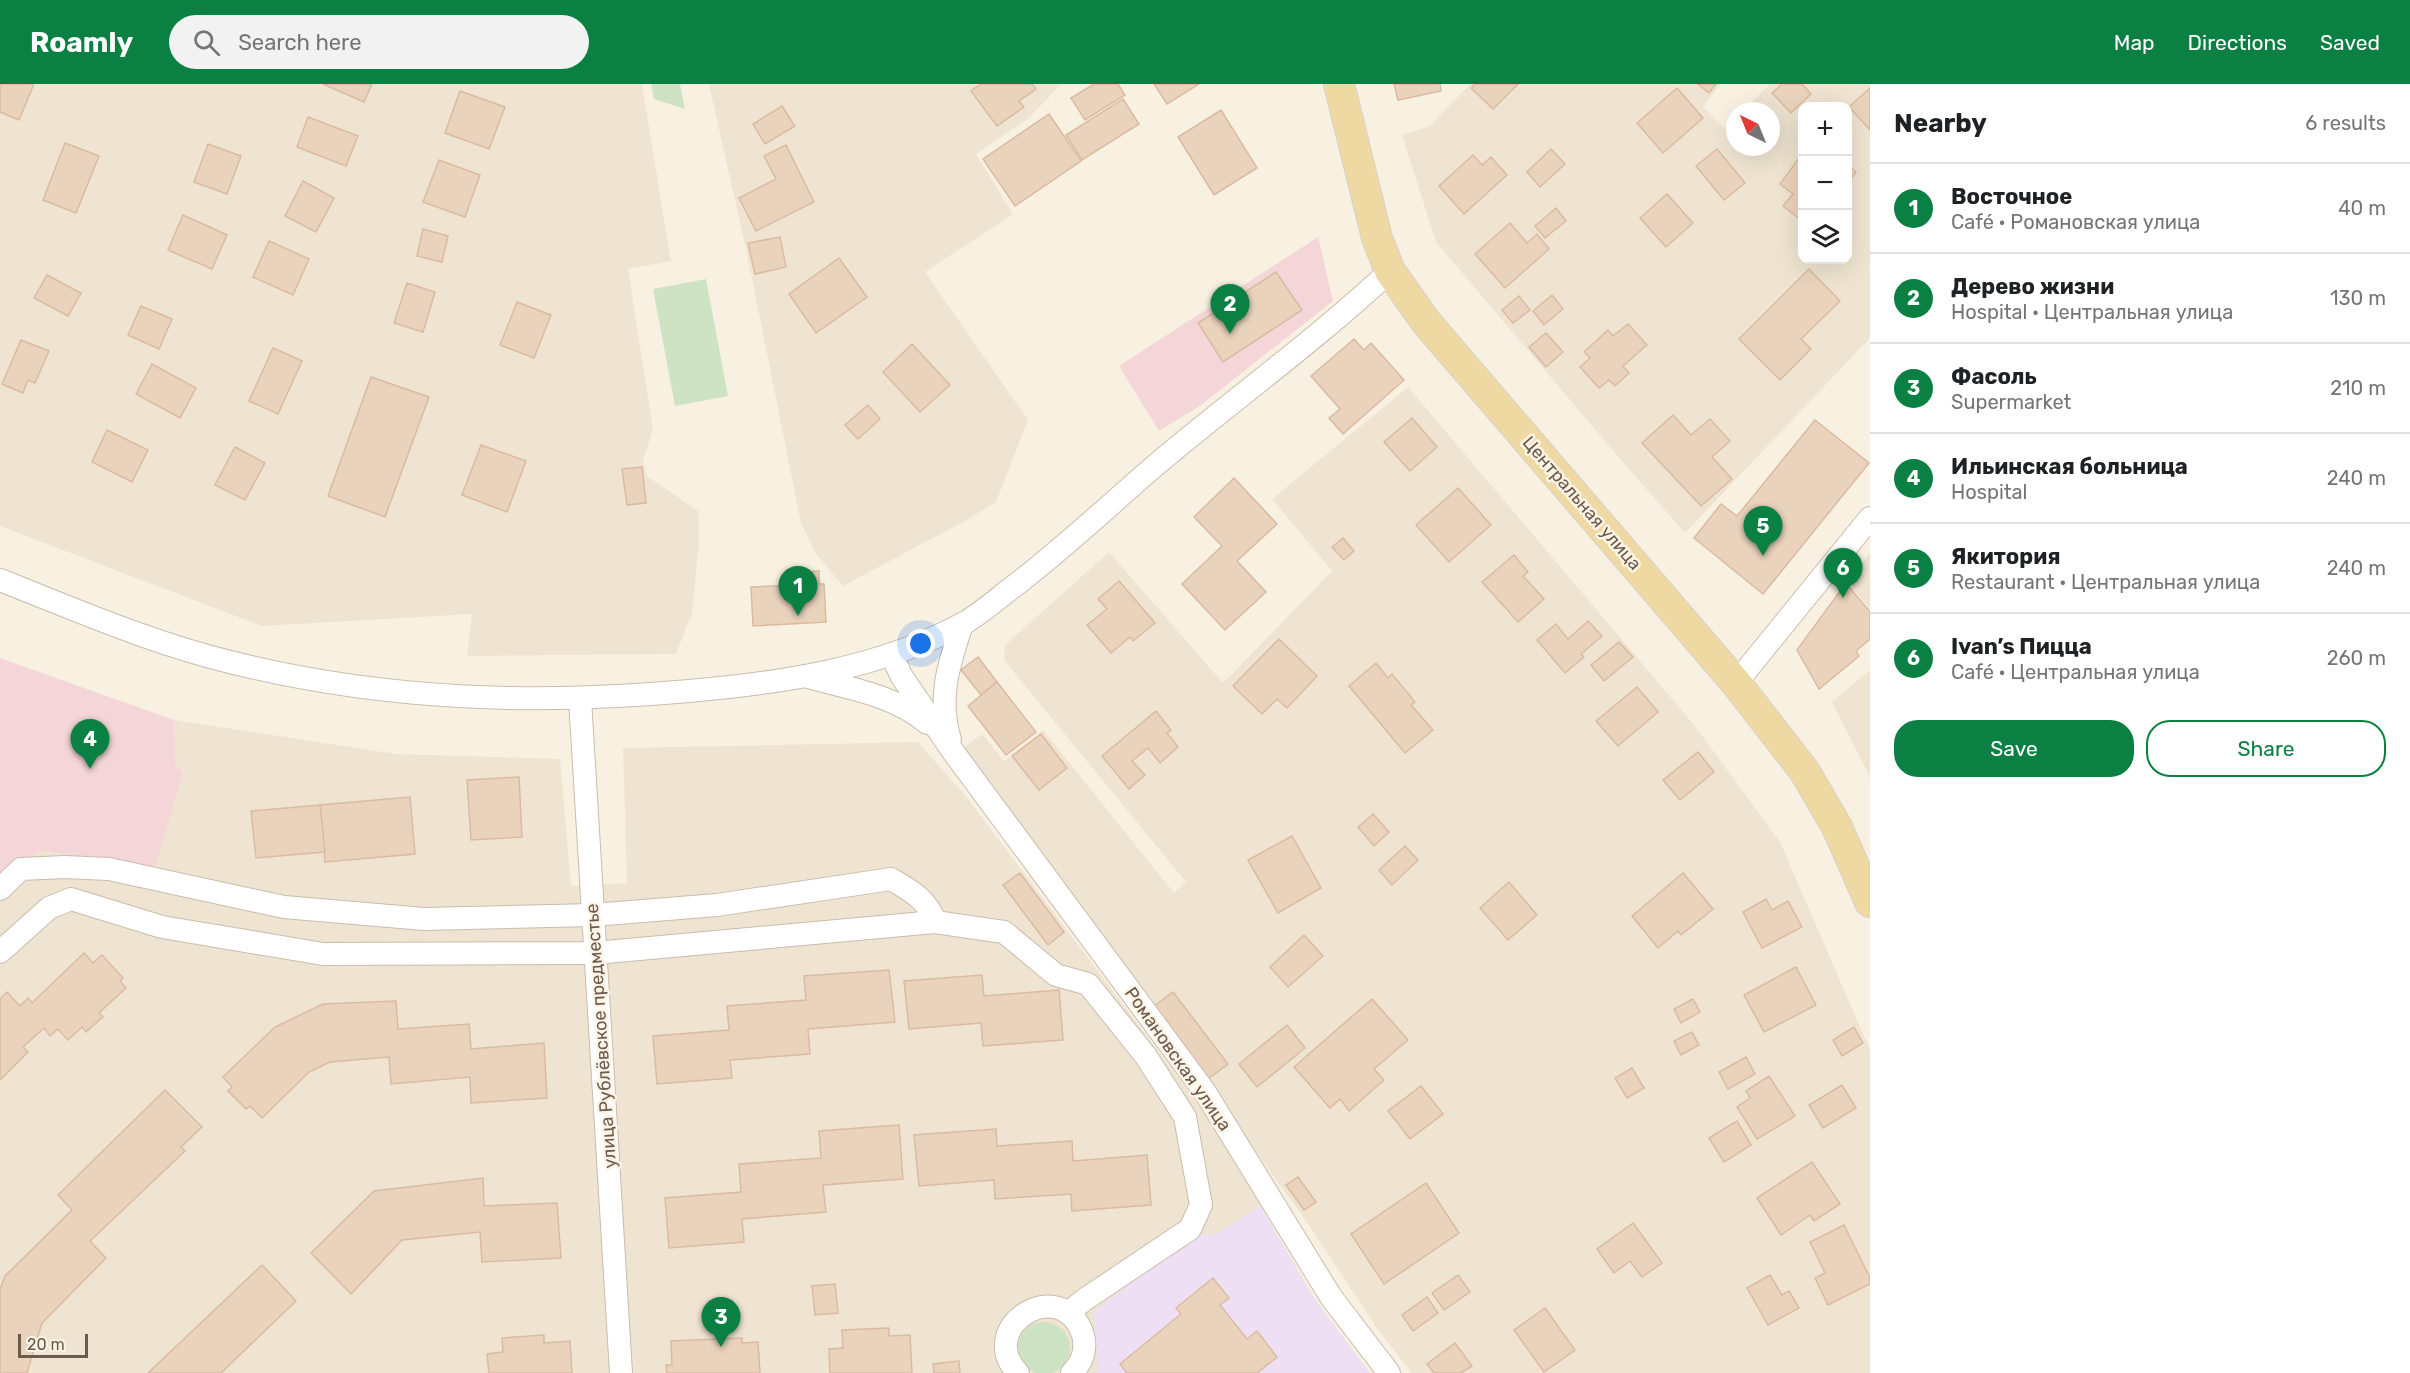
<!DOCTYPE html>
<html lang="en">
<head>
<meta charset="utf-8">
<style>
  :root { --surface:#fff; --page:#f2f2f2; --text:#202124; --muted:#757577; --line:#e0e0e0; --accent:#0b8043 }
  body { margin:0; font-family:Rubik,sans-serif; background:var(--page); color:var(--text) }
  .controls { position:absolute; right:18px; top:18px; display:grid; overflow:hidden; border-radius:12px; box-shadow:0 6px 24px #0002 }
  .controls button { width:54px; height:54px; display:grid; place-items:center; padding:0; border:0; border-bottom:2px solid var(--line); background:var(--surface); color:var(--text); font:30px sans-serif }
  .compass { position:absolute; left:1726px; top:18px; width:54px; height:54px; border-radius:50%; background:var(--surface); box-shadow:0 6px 24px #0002; rotate:317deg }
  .scale { position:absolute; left:18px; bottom:15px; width:70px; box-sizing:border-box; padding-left:6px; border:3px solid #6c5a4c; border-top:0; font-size:16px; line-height:21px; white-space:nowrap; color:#6c5a4c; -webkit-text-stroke:4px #fcf5e7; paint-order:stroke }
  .you { position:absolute; left:921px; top:560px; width:21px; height:21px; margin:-15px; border:4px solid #fff; border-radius:50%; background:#1a73e8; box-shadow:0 0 0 9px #1a73e833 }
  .badge { display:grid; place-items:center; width:39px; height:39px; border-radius:50%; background:var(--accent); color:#fff; font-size:20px; font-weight:700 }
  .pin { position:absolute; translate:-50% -50px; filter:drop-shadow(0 2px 3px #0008) }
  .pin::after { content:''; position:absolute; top:32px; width:21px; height:18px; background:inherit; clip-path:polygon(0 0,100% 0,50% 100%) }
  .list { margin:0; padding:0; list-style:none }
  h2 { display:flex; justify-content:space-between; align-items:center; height:78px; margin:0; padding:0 24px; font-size:26px }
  h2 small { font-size:20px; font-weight:400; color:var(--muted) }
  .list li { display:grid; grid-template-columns:39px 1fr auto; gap:18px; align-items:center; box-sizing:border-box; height:90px; padding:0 24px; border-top:2px solid var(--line) }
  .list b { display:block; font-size:22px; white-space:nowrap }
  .list p { margin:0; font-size:20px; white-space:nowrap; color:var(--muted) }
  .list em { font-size:20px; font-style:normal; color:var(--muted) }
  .actions { display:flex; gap:12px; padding:18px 24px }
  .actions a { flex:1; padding:14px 0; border:2px solid var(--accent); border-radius:24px; text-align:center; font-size:21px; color:var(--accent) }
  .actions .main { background:var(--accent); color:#fff }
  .icon { flex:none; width:33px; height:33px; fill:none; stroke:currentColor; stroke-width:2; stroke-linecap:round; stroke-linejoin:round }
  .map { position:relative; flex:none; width:1870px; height:1289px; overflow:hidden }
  header { display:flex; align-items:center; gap:36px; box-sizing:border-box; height:84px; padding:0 30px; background:var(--accent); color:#fff }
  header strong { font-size:28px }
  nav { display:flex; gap:33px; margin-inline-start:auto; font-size:21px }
  .search { width:420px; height:54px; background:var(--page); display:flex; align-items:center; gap:15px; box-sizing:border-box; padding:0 21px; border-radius:33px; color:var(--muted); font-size:22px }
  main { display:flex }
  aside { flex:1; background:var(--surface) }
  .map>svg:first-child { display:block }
  .residential { fill:#efe4d1; fill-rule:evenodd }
  .education { fill:#eedff4 }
  .medical { fill:#f5d6d8 }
  .green { fill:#cde3c3 }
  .building { fill:#ead3bd; stroke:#dabba0; stroke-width:1.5 }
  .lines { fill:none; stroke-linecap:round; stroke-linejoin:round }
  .minor-casing { stroke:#c9bcad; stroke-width:24 }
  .major-casing { stroke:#d6d1cd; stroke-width:32 }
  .minor { stroke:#fff; stroke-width:22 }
  .major { stroke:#efd9a2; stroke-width:30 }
  .labels { text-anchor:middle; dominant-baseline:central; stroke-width:5; stroke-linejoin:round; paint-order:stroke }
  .street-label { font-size:18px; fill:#6c5a4c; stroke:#fcf5e7 }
</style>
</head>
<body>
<header>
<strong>Roamly</strong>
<div class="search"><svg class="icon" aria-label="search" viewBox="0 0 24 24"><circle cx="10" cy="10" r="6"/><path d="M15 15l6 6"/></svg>Search here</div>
<nav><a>Map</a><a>Directions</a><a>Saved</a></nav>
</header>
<main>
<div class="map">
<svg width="1870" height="1289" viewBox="0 0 1870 1289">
  <rect width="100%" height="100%" fill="#f8f1e2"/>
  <!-- residential -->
  <g class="residential">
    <polygon points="0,0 642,0 671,177 628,185 653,345 643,377 647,392 698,427 699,458 692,529 676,570 467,572 472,530 262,542 0,442"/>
    <polygon points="709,0 1061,0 1029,34 976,70 1013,130 925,188 1028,336 996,418 965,437 843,502 816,470 801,439 746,165"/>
    <path d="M1470,0H1721L1703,23L1724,44L1735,34V63H1771V27H1742L1770,0H1870V254L1685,449L1615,369L1436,158L1402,51L1430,42ZM1802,22H1848V176H1802Z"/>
    <polygon points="1408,303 1695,642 1780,758 1870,966 1870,1289 1412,1289 1378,1246 1309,1141 963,664 982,650 1004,677 1043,646 1174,809 1186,798 1004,576 1005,561 1109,468 1223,599 1332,487 1272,415"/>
    <polygon points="1870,469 1870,525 1847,497"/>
    <polygon points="1870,586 1870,693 1832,618"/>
    <polygon points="174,636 396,670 560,675 571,802 627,799 623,664 918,658 965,711 1233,1066 1260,1122 1316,1217 1370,1289 0,1289 0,790 40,767 155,783 176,681"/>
  </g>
  <!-- education -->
  <polygon class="education" points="1260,1122 1316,1217 1370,1289 1096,1289 1098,1285 1094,1227 1195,1151 1216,1150"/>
  <!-- medical -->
  <g class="medical">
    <polygon points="1318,153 1333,217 1201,321 1159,347 1119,282"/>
    <polygon points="0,574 174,636 176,681 183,689 155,783 40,767 0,790"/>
  </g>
  <!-- green -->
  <g class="green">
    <polygon points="651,0 680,0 685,25 654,15"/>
    <polygon points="706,195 728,312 675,322 653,205"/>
    <circle cx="1044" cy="1264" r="26"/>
  </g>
  <!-- building -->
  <g class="building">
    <polygon points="0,0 34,0 19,36 0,28"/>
    <polygon points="323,0 372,0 364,18"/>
    <polygon points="981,0 1032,0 1036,5 1019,17 1024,23 997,42 971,7"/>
    <polygon points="1094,0 1118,0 1125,11 1085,36 1071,14"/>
    <polygon points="1154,0 1199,0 1167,20"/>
    <polygon points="1394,0 1440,0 1441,7 1398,16"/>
    <polygon points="1475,0 1518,0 1493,25 1471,4"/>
    <polygon points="1698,0 1716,0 1709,9"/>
    <polygon points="1782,0 1802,0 1811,10 1791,29 1772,9"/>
    <polygon points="1677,4 1703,34 1663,69 1637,39"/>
    <polygon points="1870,4 1870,46 1849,23"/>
    <polygon points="460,7 505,23 489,65 445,49"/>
    <polygon points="1123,15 1139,40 1082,76 1066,51"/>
    <polygon points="782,22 795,42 765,60 753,40"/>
    <polygon points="1221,26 1257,84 1214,111 1178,53"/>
    <polygon points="1049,30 1081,77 1015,122 983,75"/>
    <polygon points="308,33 358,52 346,82 297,63"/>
    <polygon points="65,59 99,72 76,129 43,116"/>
    <polygon points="208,60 241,72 227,110 194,98"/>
    <polygon points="786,61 814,118 756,147 739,114 776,95 764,72"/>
    <polygon points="1551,65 1565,80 1540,103 1527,88"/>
    <polygon points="1717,65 1745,99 1724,116 1696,82"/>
    <polygon points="1802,70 1802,137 1783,122 1793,110 1780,100"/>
    <polygon points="1473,71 1482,81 1491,73 1507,91 1464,130 1439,102"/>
    <polygon points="439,76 480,91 465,133 423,118"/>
    <polygon points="1848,81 1856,88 1848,99"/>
    <polygon points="303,97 334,114 316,148 285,132"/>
    <polygon points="1667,110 1693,139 1666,163 1640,134"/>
    <polygon points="1556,124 1566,137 1545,154 1535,142"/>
    <polygon points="183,131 227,151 212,185 168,166"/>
    <polygon points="1510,139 1527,159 1537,150 1549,165 1505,204 1475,170"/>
    <polygon points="423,145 448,152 442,178 417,172"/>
    <polygon points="780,153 786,183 755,190 748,159"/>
    <polygon points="269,157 309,175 293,211 253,193"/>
    <polygon points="839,174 867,213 816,249 789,210"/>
    <polygon points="1809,185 1840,217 1801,255 1811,265 1780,296 1739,255"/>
    <polygon points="1276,188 1302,226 1223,278 1198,239"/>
    <polygon points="47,191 81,209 68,232 34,214"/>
    <polygon points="407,199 435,208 423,248 394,239"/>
    <polygon points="1552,211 1563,225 1544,241 1533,227"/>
    <polygon points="1519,212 1530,226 1513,239 1502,226"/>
    <polygon points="517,218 551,231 534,274 500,261"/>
    <polygon points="141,222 172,235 159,265 128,251"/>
    <polygon points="1628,240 1647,261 1623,282 1629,289 1615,302 1609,296 1599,304 1580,283 1590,274 1584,268 1608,246 1613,252"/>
    <polygon points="1546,249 1563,268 1546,283 1529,263"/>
    <polygon points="1354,255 1364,266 1371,259 1404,296 1343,350 1329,334 1340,325 1311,292"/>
    <polygon points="21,256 49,267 35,299 28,296 23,309 2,300"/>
    <polygon points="912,260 950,301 920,328 883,288"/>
    <polygon points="273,264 302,277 278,330 249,317"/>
    <polygon points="152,280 196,304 180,334 136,310"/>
    <polygon points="371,293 429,313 385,433 328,412"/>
    <polygon points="868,321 880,335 858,355 845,341"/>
    <polygon points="1673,331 1691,351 1710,335 1730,357 1712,373 1732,395 1701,422 1642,359"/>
    <polygon points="1412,334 1437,363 1410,387 1384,358"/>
    <polygon points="1815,336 1869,379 1763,510 1694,454 1721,420 1737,432"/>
    <polygon points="107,346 148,366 132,398 92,378"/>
    <polygon points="481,361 526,377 507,428 462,411"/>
    <polygon points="235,363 265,379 245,416 215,401"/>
    <polygon points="642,383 646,419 627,421 622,385"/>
    <polygon points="1234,394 1277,440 1237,477 1266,508 1225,546 1182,500 1222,462 1194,433"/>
    <polygon points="1458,404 1491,441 1449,478 1416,441"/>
    <polygon points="1343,454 1354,467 1344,476 1332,463"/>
    <polygon points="1514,471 1528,488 1523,492 1544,515 1518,538 1482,498"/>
    <polygon points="819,487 819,500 824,500 826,538 753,542 751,503 797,501 796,488"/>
    <polygon points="1119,497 1155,539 1133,557 1130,553 1111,569 1087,541 1107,525 1098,515"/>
    <polygon points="1846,499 1870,528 1870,555 1856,567 1859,572 1819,605 1797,566"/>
    <polygon points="1588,537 1602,552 1581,570 1584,573 1565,589 1537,556 1556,540 1568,555"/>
    <polygon points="1279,555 1317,592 1287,624 1277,615 1262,630 1233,602"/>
    <polygon points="1619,558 1633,573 1604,597 1591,581"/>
    <polygon points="978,573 997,598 981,611 961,586"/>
    <polygon points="1376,579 1388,594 1392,590 1415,618 1411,621 1433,646 1405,669 1349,602"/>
    <polygon points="997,598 1036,648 1006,671 968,622"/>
    <polygon points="1637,603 1658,628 1618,662 1596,637"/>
    <polygon points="1156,627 1171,646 1167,649 1178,663 1160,679 1148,664 1132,677 1145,691 1129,705 1102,672"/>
    <polygon points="1041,650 1067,684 1039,706 1012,672"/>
    <polygon points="1698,668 1714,688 1680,716 1663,696"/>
    <polygon points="519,693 522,753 471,756 467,696"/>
    <polygon points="410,713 415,770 325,778 320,721"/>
    <polygon points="320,721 325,768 256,774 251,727"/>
    <polygon points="1373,730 1389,748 1374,762 1358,743"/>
    <polygon points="1292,752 1321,804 1278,829 1248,776"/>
    <polygon points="1405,762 1418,776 1392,801 1379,786"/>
    <polygon points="1020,789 1064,848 1048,861 1003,801"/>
    <polygon points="1683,789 1713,825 1681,851 1678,847 1658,864 1632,832"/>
    <polygon points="1509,798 1537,831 1508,856 1480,824"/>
    <polygon points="1766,815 1772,826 1788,817 1802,843 1762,864 1743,828"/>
    <polygon points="1304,851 1323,872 1288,903 1270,883"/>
    <polygon points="84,869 93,879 102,871 123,894 120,897 126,904 99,929 103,933 86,948 82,943 68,956 58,945 50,952 44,944 23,963 28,968 0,996 0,915 7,908 20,922 28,914 32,919"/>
    <polygon points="1796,883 1816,921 1764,948 1744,911"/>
    <polygon points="889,886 895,938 808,945 810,970 730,976 732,994 657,1000 653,952 729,946 727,922 806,916 804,892"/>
    <polygon points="982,891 984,912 1059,906 1063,956 983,962 981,939 909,945 904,897"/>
    <polygon points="1173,908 1228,980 1208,995 1153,923"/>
    <polygon points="1372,915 1408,956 1374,985 1384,996 1349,1027 1340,1015 1330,1024 1294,983"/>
    <polygon points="1693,915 1700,928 1681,939 1674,925"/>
    <polygon points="396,917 398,945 469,940 471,965 544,959 547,1014 471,1019 470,993 391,1000 389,973 330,978 309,988 262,1034 250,1022 246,1025 228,1007 232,1003 223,993 275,943 323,920"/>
    <polygon points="1287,941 1305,964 1257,1003 1239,980"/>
    <polygon points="1854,943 1863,959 1842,972 1833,956"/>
    <polygon points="1692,948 1699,961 1681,971 1674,957"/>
    <polygon points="1746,973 1755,990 1728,1005 1719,988"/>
    <polygon points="1632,984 1644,1004 1627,1014 1615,994"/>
    <polygon points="1769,992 1795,1032 1757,1055 1737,1023 1750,1014 1746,1007"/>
    <polygon points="1842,1001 1856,1024 1823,1044 1809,1021"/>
    <polygon points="1421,1002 1443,1030 1410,1055 1388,1027"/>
    <polygon points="165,1006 202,1043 181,1063 185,1067 90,1157 106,1174 42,1239 27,1289 0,1289 0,1205 5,1192 72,1126 58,1111"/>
    <polygon points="1737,1037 1751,1061 1724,1078 1709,1054"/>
    <polygon points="899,1041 903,1095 823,1101 826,1128 742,1135 744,1158 669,1164 665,1114 741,1108 739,1080 821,1074 819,1047"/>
    <polygon points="996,1045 997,1062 1072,1057 1073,1077 1147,1071 1151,1121 1072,1127 1071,1110 995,1115 994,1096 919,1102 914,1051"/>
    <polygon points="1812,1078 1840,1120 1814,1137 1810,1131 1781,1151 1757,1114"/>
    <polygon points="1298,1093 1316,1118 1304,1126 1286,1101"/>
    <polygon points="483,1094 484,1122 557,1119 561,1174 482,1178 480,1148 402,1156 351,1210 311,1169 374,1107"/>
    <polygon points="1426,1099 1459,1149 1384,1200 1351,1150"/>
    <polygon points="1633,1139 1662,1179 1642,1193 1630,1177 1614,1189 1597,1165"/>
    <polygon points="1844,1141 1870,1194 1870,1200 1828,1221 1815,1194 1825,1189 1810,1158"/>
    <polygon points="262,1181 296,1217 221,1289 148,1289"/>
    <polygon points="1458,1191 1470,1208 1444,1226 1432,1209"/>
    <polygon points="1770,1191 1782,1211 1789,1207 1799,1224 1768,1241 1747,1204"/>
    <polygon points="1213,1194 1229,1214 1220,1221 1247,1255 1257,1247 1277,1273 1257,1289 1127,1289 1120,1280 1181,1230 1176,1224"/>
    <polygon points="835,1200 838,1229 815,1231 812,1202"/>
    <polygon points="1427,1213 1438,1229 1413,1247 1402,1231"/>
    <polygon points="1545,1224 1575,1266 1544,1288 1514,1246"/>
    <polygon points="889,1244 889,1252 910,1251 912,1289 830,1289 829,1265 843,1264 842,1246"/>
    <polygon points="544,1251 544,1259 570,1257 572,1289 489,1289 487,1270 503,1268 502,1254"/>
    <polygon points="742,1254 742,1259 758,1258 760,1289 667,1289 666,1281 672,1281 671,1257"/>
    <polygon points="1455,1259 1472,1282 1461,1289 1434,1289 1427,1280"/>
    <polygon points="959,1277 960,1289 934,1289 933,1280"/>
  </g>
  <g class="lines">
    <!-- minor casing -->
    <g class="minor-casing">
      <g id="minor">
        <path d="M0,496C76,526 154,560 234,579C385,616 534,621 689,607C783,599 882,584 966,538C981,529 995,517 1009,506C1061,467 1108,422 1157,380C1234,315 1316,256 1390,187"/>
        <polyline points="891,570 902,593 954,669 1205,1008 1331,1213 1389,1289"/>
        <path d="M805,592C845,604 894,610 927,639"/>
        <polyline points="1736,599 1870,434"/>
        <polyline points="580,615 621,1289"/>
        <path d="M950,656C937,614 949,580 962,540"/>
        <path d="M0,805L21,785L65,783L109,785L284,823L424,835L593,831L717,821L891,795C910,806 928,816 935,838"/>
        <polyline points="0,868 49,824 71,815 162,843 323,870 595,869 935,838 1004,848 1056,891 1088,900 1145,971 1185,1033 1201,1121 1190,1145 1084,1216 1068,1229"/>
        <path d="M1018,1289C974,1243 1062,1188 1083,1251C1087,1265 1082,1279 1072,1289"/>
      </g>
    </g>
    <!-- major casing -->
    <g class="major-casing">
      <polyline id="major" points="1339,0 1377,154 1390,187 1426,238 1736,599 1805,688 1837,743 1870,818"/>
    </g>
    <!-- minor -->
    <use href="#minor" class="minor"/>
    <!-- major -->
    <use href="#major" class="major"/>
  </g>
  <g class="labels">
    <!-- street labels -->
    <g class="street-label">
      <text transform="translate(1582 419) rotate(49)">Центральная улица</text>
      <text transform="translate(601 952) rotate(-94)">улица Рублёвское предместье</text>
      <text transform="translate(1178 975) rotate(55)">Романовская улица</text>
    </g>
  </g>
</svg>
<div class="controls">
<button>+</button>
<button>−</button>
<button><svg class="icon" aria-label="layers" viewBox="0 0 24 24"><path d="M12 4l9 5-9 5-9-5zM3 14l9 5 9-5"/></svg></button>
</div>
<svg class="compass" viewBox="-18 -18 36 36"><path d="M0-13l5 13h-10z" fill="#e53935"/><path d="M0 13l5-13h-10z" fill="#757577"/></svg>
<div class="scale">20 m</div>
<div class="you"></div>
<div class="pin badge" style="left:798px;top:532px">1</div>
<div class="pin badge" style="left:1230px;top:250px">2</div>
<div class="pin badge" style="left:721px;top:1263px">3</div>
<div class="pin badge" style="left:90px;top:685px">4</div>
<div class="pin badge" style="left:1763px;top:472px">5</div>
<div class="pin badge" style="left:1843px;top:514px">6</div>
</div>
<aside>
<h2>Nearby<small>6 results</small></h2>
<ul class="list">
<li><span class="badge">1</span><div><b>Восточное</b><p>Café · Романовская улица</p></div><em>40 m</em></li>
<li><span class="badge">2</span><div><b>Дерево жизни</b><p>Hospital · Центральная улица</p></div><em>130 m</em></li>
<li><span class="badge">3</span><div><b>Фасоль</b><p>Supermarket</p></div><em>210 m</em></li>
<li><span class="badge">4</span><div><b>Ильинская больница</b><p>Hospital</p></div><em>240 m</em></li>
<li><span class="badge">5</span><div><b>Якитория</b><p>Restaurant · Центральная улица</p></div><em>240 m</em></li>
<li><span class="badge">6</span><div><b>Ivan’s Пицца</b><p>Café · Центральная улица</p></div><em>260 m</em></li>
</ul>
<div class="actions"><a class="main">Save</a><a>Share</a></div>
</aside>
</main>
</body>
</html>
